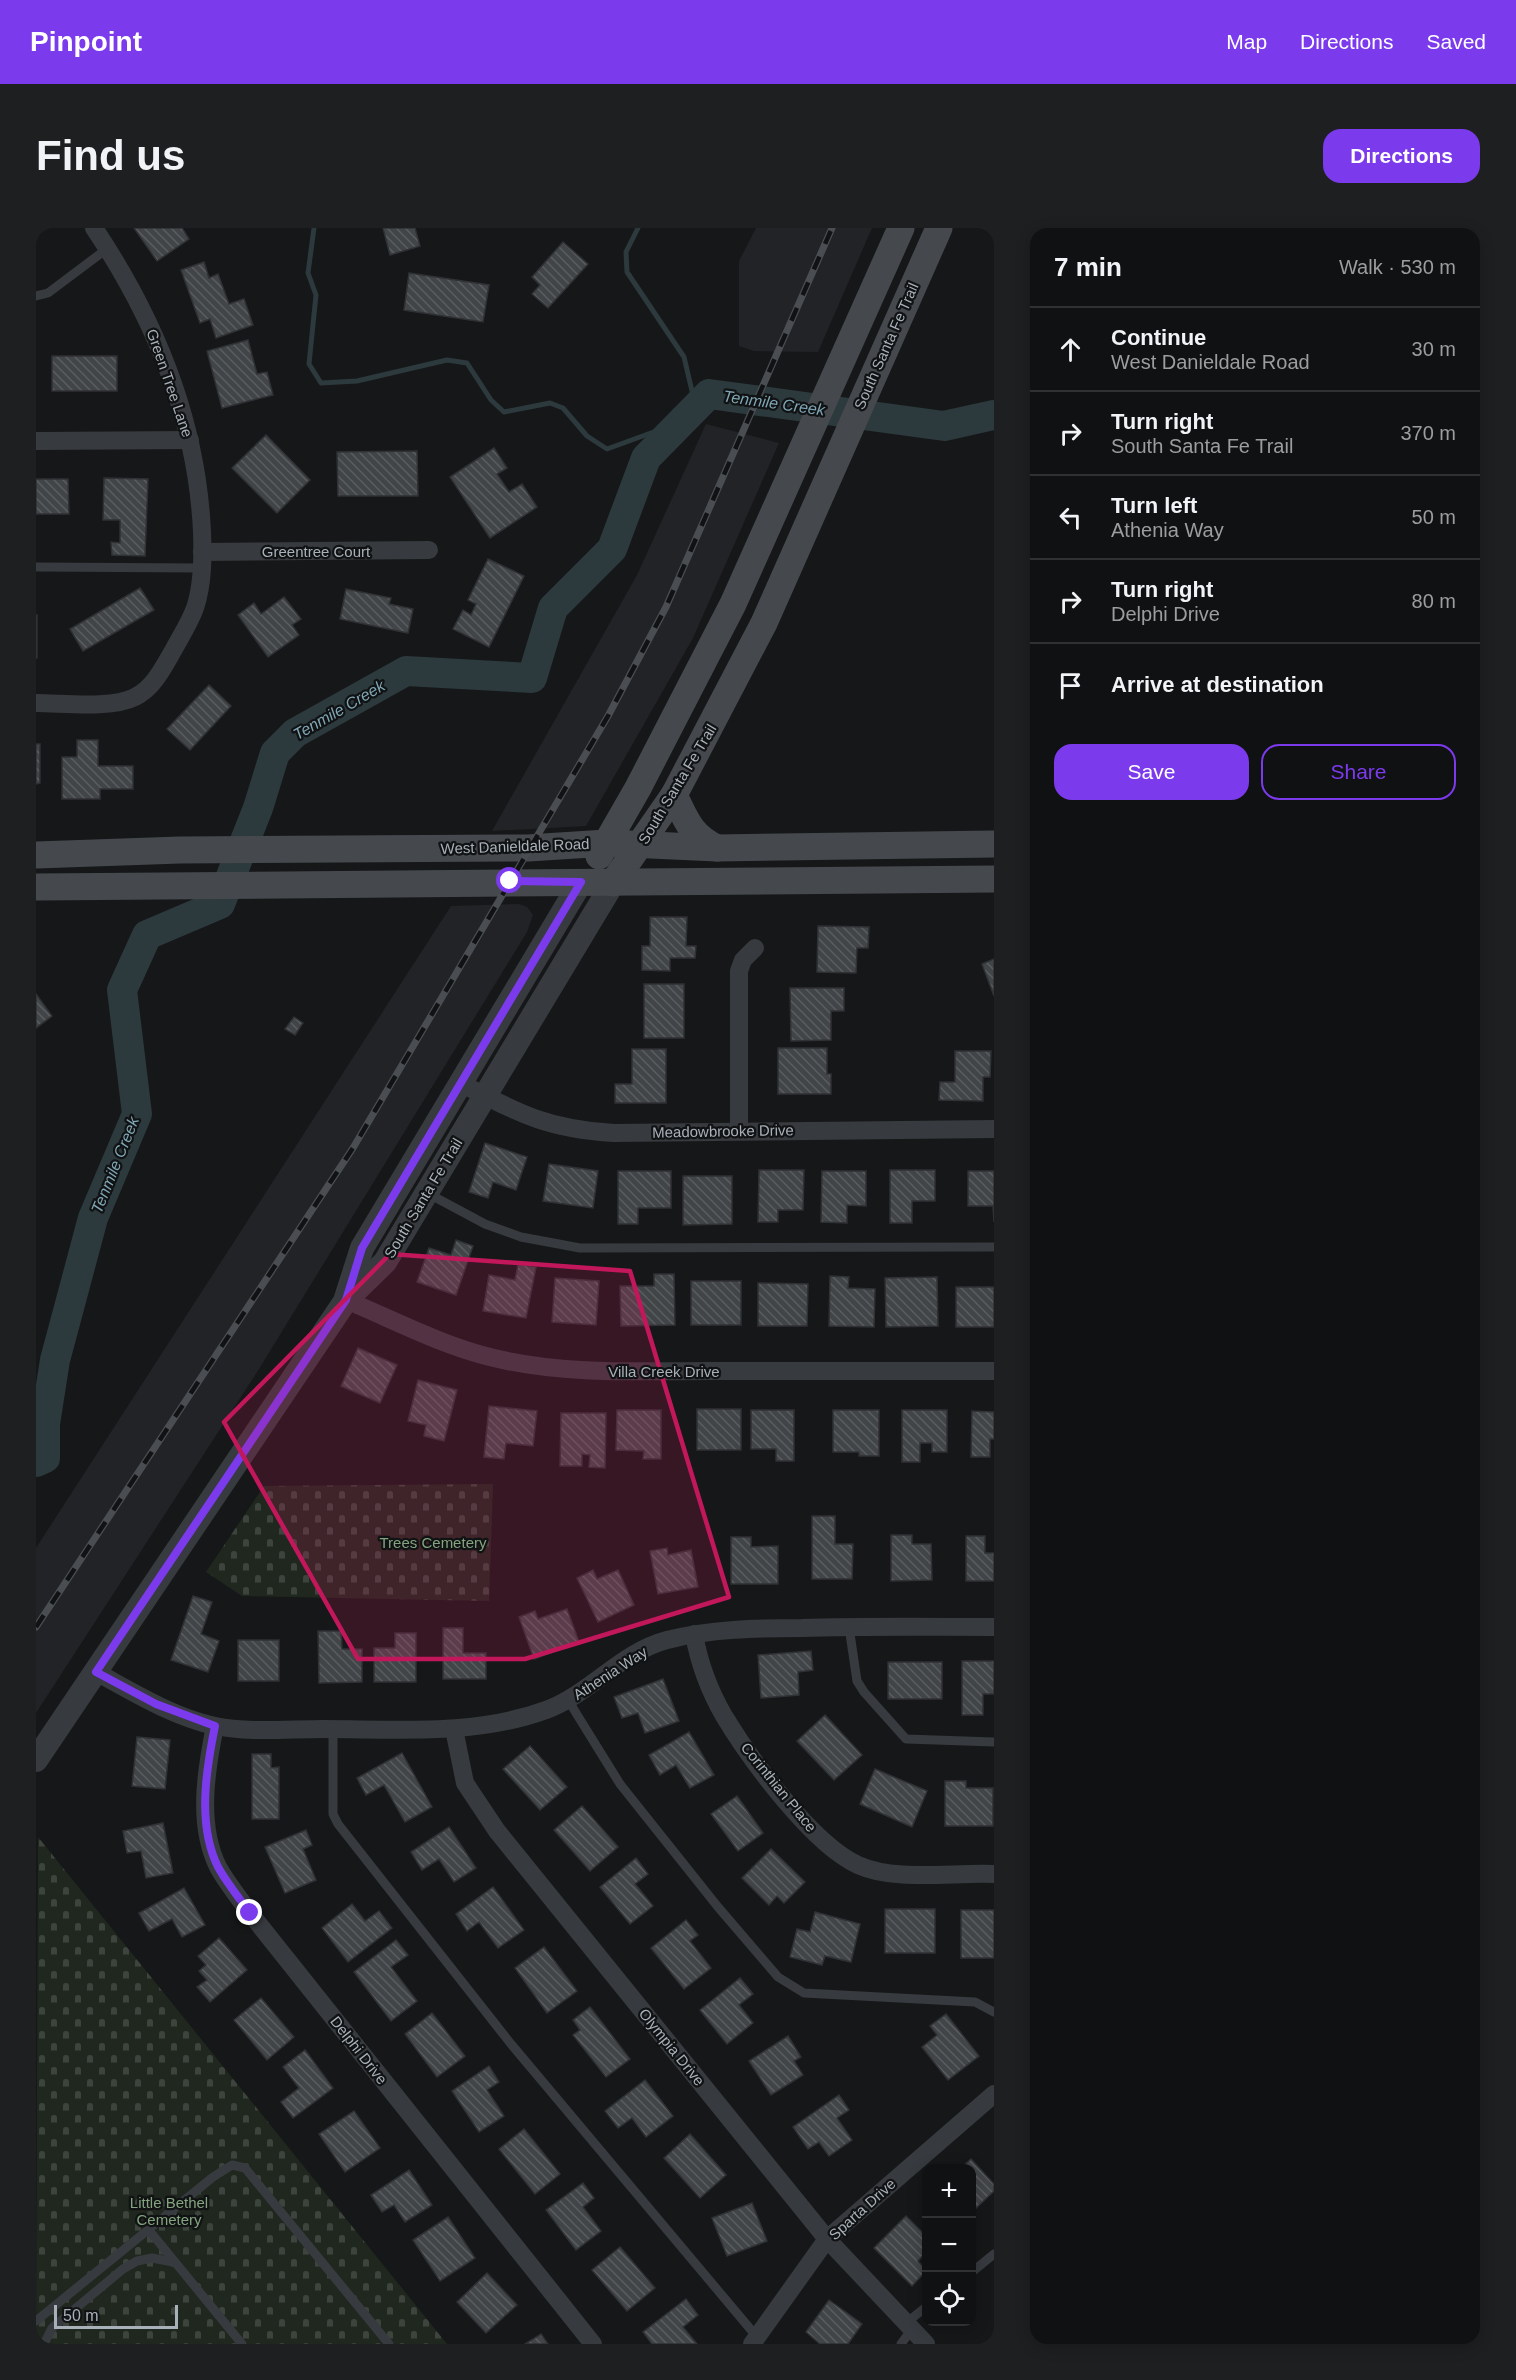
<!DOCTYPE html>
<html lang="en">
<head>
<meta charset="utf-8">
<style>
  :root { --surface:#101112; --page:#1e1f20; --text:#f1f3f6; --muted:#9c9d9f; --line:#303132; --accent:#7c3aed }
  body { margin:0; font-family:Arial,sans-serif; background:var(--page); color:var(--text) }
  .controls { position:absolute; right:18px; bottom:18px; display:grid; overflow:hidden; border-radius:12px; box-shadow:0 3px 15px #0003 }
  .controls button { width:54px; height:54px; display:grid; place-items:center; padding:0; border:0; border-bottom:2px solid var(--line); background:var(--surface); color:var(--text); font:30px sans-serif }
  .scale { position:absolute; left:18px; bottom:15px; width:124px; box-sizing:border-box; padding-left:6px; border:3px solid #a8b1b9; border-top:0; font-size:16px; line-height:21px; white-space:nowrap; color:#a8b1b9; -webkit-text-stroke:4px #111213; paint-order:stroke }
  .stop { position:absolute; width:18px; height:18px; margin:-14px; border:4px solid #7c3aed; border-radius:50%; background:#fff }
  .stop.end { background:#7c3aed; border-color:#fff; box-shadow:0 2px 6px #0008 }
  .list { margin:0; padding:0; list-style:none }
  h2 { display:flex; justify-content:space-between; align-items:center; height:78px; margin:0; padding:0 24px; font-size:26px }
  h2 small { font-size:20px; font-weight:400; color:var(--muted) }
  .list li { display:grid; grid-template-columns:39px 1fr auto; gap:18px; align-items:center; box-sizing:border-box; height:84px; padding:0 24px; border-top:2px solid var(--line) }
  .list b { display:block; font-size:22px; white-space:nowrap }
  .list p { margin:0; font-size:20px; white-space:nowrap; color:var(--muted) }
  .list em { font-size:20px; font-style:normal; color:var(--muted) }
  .actions { display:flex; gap:12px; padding:18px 24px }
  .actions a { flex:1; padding:14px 0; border:2px solid var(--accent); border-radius:18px; text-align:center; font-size:21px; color:var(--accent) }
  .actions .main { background:var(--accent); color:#fff }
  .icon { flex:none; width:33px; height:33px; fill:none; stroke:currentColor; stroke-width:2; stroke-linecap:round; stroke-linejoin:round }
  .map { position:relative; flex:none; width:958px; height:2116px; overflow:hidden; border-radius:18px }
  header { display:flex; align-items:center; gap:36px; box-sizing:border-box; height:84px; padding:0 30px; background:var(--accent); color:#fff }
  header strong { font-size:28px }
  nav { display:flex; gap:33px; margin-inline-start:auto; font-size:21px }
  .intro { display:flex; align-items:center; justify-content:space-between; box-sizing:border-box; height:144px; padding:0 36px }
  h1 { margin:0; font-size:42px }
  .button { padding:15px 27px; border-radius:18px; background:var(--accent); color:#fff; font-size:21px; font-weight:700 }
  main { display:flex; gap:36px; padding:0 36px }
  aside { flex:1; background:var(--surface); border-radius:18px; box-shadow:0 3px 15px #0003 }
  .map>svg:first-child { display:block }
  .built { fill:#222326 }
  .cemetery { fill:url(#cemetery-stones) }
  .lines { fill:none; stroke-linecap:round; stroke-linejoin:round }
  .stream { stroke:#2c393d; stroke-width:5 }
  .river { stroke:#2c393d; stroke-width:30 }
  .building { fill:url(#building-back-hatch); stroke:#303135; stroke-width:1.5 }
  .service { stroke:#373a3e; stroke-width:9 }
  .minor { stroke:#373a3e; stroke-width:18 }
  .tertiary { stroke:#373a3e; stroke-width:24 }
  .secondary { stroke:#45494e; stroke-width:27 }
  .rail-casing { stroke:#4a4e53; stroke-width:7 }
  .rail { stroke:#111213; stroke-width:4.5; stroke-dasharray:14; stroke-linecap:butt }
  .route { stroke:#7c3aed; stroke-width:8 }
  .marked { fill:#c2185b; fill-opacity:0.2; stroke:#c2185b; stroke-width:4.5; stroke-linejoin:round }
  .labels { text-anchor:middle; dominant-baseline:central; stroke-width:4.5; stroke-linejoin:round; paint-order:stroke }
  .street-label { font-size:15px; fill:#a8b1b9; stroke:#111213 }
  .park-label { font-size:15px; fill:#84a47f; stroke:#111213 }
  .water-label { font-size:16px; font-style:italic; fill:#7fa6b4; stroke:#111213 }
</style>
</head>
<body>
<header>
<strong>Pinpoint</strong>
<nav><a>Map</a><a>Directions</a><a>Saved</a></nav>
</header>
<div class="intro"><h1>Find us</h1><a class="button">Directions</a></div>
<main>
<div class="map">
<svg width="958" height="2116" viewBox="0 0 958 2116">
  <defs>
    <pattern id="cemetery-stones" width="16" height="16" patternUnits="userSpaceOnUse" patternTransform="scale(1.5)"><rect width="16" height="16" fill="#1f271e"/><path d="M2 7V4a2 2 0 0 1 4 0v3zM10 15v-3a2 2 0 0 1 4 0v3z" fill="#3d443d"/></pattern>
    <pattern id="building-back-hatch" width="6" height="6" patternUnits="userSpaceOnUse" patternTransform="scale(1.5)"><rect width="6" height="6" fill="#424548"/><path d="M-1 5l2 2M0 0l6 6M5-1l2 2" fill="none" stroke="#5a5d60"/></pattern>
  </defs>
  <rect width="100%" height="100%" fill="#161718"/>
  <!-- built -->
  <g class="built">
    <polygon points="720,0 836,0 782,124 718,123 703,118 703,33"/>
    <polygon points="670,196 743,215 657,410 550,598 456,603 601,347"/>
    <polygon points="483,676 491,679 497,687 491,704 223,1141 0,1485 0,1320 415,678"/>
  </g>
  <!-- cemetery -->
  <g class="cemetery">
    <polygon points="457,1256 453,1373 206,1368 170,1344 228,1258"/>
    <polygon points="2,1609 411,2116 0,2116"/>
  </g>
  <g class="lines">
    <!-- stream -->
    <g class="stream">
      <polyline points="278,0 272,45 280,67 273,136 285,155 321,153 411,132 431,135 455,172 468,184 514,175 527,180 551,208 571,221 645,194"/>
      <polyline points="602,0 590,24 591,44 648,129 660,180"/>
    </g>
    <!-- river -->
    <polyline class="river" points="0,1234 9,1230 9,1196 19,1132 57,990 101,886 86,762 111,707 184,676 222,580 239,525 259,505 370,443 496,450 517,380 576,321 610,230 673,166 908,198 958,187"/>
  </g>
  <!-- building -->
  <g class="building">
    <polygon points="98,0 146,0 153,11 121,33"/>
    <polygon points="347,0 379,0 384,18 354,27"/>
    <polygon points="527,14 552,36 512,80 496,66 504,57 496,49"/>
    <polygon points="168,34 173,50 182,46 193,76 208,71 217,97 180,110 174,91 164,95 145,42"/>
    <polygon points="373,45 453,57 447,94 368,82"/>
    <polygon points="212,112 221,146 231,144 237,167 186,180 171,123"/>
    <rect x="16" y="128" width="65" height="35"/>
    <polygon points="230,207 274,252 241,285 196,240"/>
    <polygon points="458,220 471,240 461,246 473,264 486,256 501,279 454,310 414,249"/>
    <polygon points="381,223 382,268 302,268 301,224"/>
    <polygon points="68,250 112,251 109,328 76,327 75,314 84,315 84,292 67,292"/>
    <polygon points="0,251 32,251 33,286 0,286"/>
    <polygon points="452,331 488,348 453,419 417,401 427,382 435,387 440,376 432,372"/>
    <polygon points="104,360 118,382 47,423 34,401"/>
    <polygon points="310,361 355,370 353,376 377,381 372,405 304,391"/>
    <polygon points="248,369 265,391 256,397 263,407 232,429 202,387 218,375 225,386"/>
    <rect x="0" y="387" width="1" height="43"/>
    <polygon points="173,457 195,478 154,522 131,501"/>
    <polygon points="41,512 62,512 62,538 97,538 97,561 64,561 64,571 26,571 26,529 41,529"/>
    <polygon points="0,516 4,516 4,555 0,556"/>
    <polygon points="614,689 651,689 650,718 660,718 659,730 634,730 634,743 606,742 606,718 614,718"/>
    <polygon points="782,698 833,699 832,720 821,720 820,745 781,744"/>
    <polygon points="958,731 958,768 946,736"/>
    <rect x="608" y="756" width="40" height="54"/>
    <polygon points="754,760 808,760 808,783 795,783 795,812 755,813"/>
    <polygon points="0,766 16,788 0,800"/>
    <polygon points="258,789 267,795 259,807 249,801"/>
    <polygon points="742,820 791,820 791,846 795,846 795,866 742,866"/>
    <polygon points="596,821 630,821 630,875 579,875 579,856 596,856"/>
    <polygon points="919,823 955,823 954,849 947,849 947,873 903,872 904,854 919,854"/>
    <polygon points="449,915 491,929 480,962 457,954 452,970 433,964"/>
    <polygon points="513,936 562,943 557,980 507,973"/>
    <polygon points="723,942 768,942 767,982 742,982 742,994 722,994"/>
    <polygon points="854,942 899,942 899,973 876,973 876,995 854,995"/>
    <polygon points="582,943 635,943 635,980 602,980 602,996 582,996"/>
    <polygon points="786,943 830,943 830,978 811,977 811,995 785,994"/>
    <polygon points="932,943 958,943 958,994 957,978 932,978"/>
    <polygon points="647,948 696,948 696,996 647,997"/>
    <polygon points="420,1012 437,1018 420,1067 381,1054 393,1020 415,1027"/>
    <polygon points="482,1036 500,1039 490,1090 447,1083 453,1047 479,1052"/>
    <polygon points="618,1046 638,1046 639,1097 585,1098 584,1058 618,1058"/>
    <polygon points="794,1048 813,1049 812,1060 839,1061 838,1099 793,1098"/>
    <polygon points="901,1049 902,1098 850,1099 849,1050"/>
    <polygon points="519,1050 563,1053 560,1097 516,1094"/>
    <rect x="655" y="1053" width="50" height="44"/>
    <polygon points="722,1055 772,1056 771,1098 722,1098"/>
    <rect x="920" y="1059" width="38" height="40"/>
    <polygon points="322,1120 361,1137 344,1175 305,1158"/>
    <polygon points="382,1152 421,1162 408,1213 388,1208 390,1197 372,1193"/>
    <polygon points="453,1178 501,1183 497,1218 470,1215 468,1231 448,1229"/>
    <rect x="661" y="1181" width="44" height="41"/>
    <polygon points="581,1182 625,1182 625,1231 607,1231 608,1223 580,1222"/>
    <polygon points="715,1182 758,1182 758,1233 740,1233 740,1221 715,1221"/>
    <polygon points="797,1182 843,1182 843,1228 823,1228 823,1224 797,1224"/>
    <polygon points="866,1182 911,1182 911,1224 896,1224 896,1215 884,1215 884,1234 866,1234"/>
    <polygon points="936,1183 958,1184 958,1211 954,1211 954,1229 935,1229"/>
    <polygon points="525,1185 570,1185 569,1240 553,1239 554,1227 546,1226 546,1238 524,1238"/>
    <polygon points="776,1288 799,1288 799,1316 817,1316 816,1351 776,1351"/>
    <polygon points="855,1307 876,1307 876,1316 895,1316 896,1352 855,1353"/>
    <polygon points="930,1308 949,1308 949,1325 958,1325 958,1353 930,1353"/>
    <polygon points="695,1309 715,1309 715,1319 742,1318 742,1356 695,1356"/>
    <polygon points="631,1320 632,1327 655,1322 662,1359 622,1366 614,1323"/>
    <polygon points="557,1342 561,1351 582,1342 598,1377 562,1394 541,1350"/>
    <polygon points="157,1368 176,1374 165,1406 183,1413 172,1444 135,1432"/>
    <polygon points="531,1381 543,1414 498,1431 483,1389 499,1383 502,1391"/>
    <polygon points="407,1400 427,1400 427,1425 450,1425 450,1451 407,1451"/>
    <polygon points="282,1403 305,1403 306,1421 326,1421 326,1454 283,1455"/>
    <polygon points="359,1405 380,1405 380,1454 338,1454 338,1420 359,1420"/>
    <rect x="202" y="1412" width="41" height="41"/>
    <polygon points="775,1423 777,1442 762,1444 763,1467 725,1470 722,1427"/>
    <polygon points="926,1433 958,1433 958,1466 947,1466 947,1487 926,1487"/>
    <rect x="852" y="1434" width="54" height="37"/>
    <polygon points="627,1451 643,1493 609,1505 602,1485 586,1490 578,1469"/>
    <polygon points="789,1487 826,1527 798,1552 761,1513"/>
    <polygon points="653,1504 678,1547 654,1560 640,1537 624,1547 613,1527"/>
    <polygon points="101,1509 134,1512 129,1561 96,1558"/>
    <polygon points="494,1518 531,1559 504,1582 467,1541"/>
    <polygon points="366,1525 396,1579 369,1594 348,1557 330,1567 321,1550"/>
    <polygon points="216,1526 235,1526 235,1540 243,1539 243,1591 216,1591"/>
    <polygon points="839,1541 891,1563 876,1599 824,1576"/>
    <polygon points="909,1553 930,1553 930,1560 957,1560 957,1598 909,1598"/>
    <polygon points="701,1568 727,1605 702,1623 675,1586"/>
    <polygon points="546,1578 582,1619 554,1643 518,1602"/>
    <polygon points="127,1595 137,1645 110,1650 105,1623 91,1625 87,1603"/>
    <polygon points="413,1599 440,1640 418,1654 403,1631 386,1642 375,1624"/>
    <polygon points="270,1602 276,1617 267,1621 280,1652 249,1665 229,1619"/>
    <polygon points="735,1621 769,1654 748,1675 741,1668 733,1677 706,1650"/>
    <polygon points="600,1630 612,1646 599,1656 617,1678 594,1696 564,1659"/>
    <polygon points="457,1659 488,1702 462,1720 443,1694 431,1703 420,1686"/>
    <polygon points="148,1660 169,1697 146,1709 136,1691 113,1703 103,1685"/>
    <polygon points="316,1676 329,1693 343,1683 356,1700 312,1734 286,1700"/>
    <rect x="849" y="1681" width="50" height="44"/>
    <rect x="925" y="1682" width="33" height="48"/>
    <polygon points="779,1684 824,1696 815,1734 789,1728 786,1737 754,1729 761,1701 774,1704"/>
    <polygon points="650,1692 662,1707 654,1713 675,1740 648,1761 615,1720"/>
    <polygon points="183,1710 211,1742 174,1774 161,1759 171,1752 163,1743 170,1737 162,1728"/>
    <polygon points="360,1712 372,1727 355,1739 381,1773 355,1793 318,1744"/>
    <polygon points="508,1719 541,1763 511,1785 479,1740"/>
    <polygon points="704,1750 717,1766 703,1777 717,1795 691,1816 664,1782"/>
    <polygon points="225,1770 258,1809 231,1832 198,1792"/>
    <polygon points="554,1779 594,1831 570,1849 537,1807 544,1802 537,1792"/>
    <polygon points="396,1785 429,1828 401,1849 369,1806"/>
    <polygon points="910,1786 943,1828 912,1852 886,1819 901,1807 894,1798"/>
    <polygon points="752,1808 765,1829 758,1833 767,1847 735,1867 713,1833"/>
    <polygon points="269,1822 297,1860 257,1890 245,1874 263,1860 247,1839"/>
    <polygon points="453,1838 463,1854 451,1862 468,1888 443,1904 416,1863"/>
    <polygon points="609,1852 637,1888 610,1909 596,1890 582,1900 569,1883"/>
    <polygon points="803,1867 813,1882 801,1890 816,1912 793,1928 783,1914 772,1921 757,1899"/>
    <polygon points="318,1883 344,1920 309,1944 283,1906"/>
    <polygon points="488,1901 524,1946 499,1966 463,1921"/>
    <polygon points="654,1906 690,1947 664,1970 628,1930"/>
    <polygon points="935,1931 958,1956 958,1963 936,1984 936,1940 925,1940"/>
    <polygon points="373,1942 396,1977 369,1994 358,1977 346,1984 335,1967"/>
    <polygon points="547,1955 558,1970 547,1979 565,2003 540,2022 510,1982"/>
    <polygon points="716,1975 731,2013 691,2028 676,1990"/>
    <polygon points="870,1988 890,2008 890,2024 882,2033 890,2043 876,2058 838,2020"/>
    <polygon points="412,1989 439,2030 404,2053 377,2012"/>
    <polygon points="584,2019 619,2060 591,2083 556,2042"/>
    <polygon points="451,2045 481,2077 450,2105 421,2074"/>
    <polygon points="650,2071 662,2087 647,2099 661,2116 616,2116 607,2104"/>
    <polygon points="793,2072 826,2096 812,2116 784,2116 770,2104"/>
    <polygon points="505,2106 512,2116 489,2116"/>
  </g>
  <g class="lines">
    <!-- service -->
    <g class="service">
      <polyline points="0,68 12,65 72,20"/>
      <polyline points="0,339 165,340"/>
      <polyline points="393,966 449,996 485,1009 544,1020 958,1019"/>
      <polyline points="813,1399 821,1453 828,1464 870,1511 958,1514"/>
      <polyline points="532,1472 584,1556 682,1679 742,1749 768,1765 939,1774 958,1784"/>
      <polyline points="297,1501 297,1586 302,1596 475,1816 721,2109"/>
      <polyline points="112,2001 206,2116"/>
      <polyline points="936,2044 958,2026"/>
      <polyline points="0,2093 177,1949 196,1937 209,1940 353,2116"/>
      <polyline points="870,2095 890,2079"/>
      <polyline points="8,2116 16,2100 87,2041 101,2033 116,2030 137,2034"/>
      <polyline points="865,2116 876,2101"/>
    </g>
    <!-- minor -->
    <g class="minor">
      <polyline points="0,213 154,212"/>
      <polyline points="166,324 393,322"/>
      <path d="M0,475C27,475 76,481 99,469C118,460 128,438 138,421C145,408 154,394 159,380C167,356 167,329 166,304C161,193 119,91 58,0"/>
      <path d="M426,856C484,886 512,901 578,905L958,901"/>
      <polyline points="703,902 703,743 707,732 719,720"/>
      <path d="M310,1072C358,1092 407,1118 458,1130C529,1147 604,1143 676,1143C770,1143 864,1143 958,1143"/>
      <path d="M658,1406C663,1435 673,1462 688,1488C714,1531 776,1616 822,1637C859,1654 917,1644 958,1646"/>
      <path d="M60,1444C97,1464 137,1489 179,1498C213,1505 252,1501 287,1501C361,1501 439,1508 510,1482C554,1466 585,1424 631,1412C674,1401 721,1400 766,1400C830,1398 894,1399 958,1399"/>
      <path d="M179,1498C170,1542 161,1597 182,1639C191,1655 203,1670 214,1685L557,2116"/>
      <polyline points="418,1501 429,1555 461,1603 791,2011 890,2116"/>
      <polyline points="716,2116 791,2011 958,1866"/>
    </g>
    <!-- tertiary -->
    <g class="tertiary">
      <polyline points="310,1070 326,1020 545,654"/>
      <polyline points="0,1532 310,1072 349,1034 577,655"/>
    </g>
    <!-- secondary -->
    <g class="secondary">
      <path d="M638,567C650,592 655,608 681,620"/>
      <polyline points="0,627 144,622 492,620 571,615 681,620 958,616"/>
      <polyline points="563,628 602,560 697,376 865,0"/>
      <polyline points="577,655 638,567 728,395 903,0"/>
      <polyline points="0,659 958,651"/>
    </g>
    <!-- rail casing -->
    <g class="rail-casing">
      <polyline id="rail" points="0,1399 317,920 572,488 630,379 796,0"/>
    </g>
    <!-- rail -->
    <use href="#rail" class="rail"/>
  </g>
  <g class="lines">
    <!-- route -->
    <path class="route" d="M214,1685C203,1670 191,1655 182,1639C161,1597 170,1542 179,1498L120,1476L60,1444L310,1072L326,1020L545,654L474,653"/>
  </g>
  <!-- marked area -->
  <path class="marked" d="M354,1026L594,1043L693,1369L489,1431H322L188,1194Z"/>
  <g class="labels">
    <!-- street labels -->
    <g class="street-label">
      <text transform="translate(850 118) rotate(-66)">South Santa Fe Trail</text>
      <text transform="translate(134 155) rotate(71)">Green Tree Lane</text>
      <text x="280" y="323">Greentree Court</text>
      <text transform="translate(641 556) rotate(-59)">South Santa Fe Trail</text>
      <text transform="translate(479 618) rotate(-2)">West Danieldale Road</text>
      <text transform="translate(687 903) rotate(-1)">Meadowbrooke Drive</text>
      <text transform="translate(387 970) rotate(-59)">South Santa Fe Trail</text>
      <text x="628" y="1143">Villa Creek Drive</text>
      <text transform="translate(574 1445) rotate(-33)">Athenia Way</text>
      <text transform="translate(743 1559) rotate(51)">Corinthian Place</text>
      <text transform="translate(636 1819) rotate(51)">Olympia Drive</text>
      <text transform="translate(323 1822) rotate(52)">Delphi Drive</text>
      <text transform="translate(826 1981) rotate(-42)">Sparta Drive</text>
    </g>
    <!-- park labels -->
    <g class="park-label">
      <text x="397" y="1314">Trees Cemetery</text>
      <text x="133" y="1974">Little Bethel<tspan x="133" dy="17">Cemetery</tspan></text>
    </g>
    <!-- water labels -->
    <g class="water-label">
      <text transform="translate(738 175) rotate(8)">Tenmile Creek</text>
      <text transform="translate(303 482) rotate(-30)">Tenmile Creek</text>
      <text transform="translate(79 937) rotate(-68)">Tenmile Creek</text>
    </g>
  </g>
</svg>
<div class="controls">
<button>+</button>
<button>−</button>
<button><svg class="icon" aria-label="locate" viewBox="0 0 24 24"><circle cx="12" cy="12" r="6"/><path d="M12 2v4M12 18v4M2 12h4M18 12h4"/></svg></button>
</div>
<div class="scale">50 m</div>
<div class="stop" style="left:474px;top:653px"></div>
<div class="stop end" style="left:214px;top:1685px"></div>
</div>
<aside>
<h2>7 min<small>Walk · 530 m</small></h2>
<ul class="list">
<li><svg class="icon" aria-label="ahead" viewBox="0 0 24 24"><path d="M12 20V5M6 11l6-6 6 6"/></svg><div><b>Continue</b><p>West Danieldale Road</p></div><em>30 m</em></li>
<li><svg class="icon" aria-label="right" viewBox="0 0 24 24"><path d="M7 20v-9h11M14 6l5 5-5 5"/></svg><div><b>Turn right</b><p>South Santa Fe Trail</p></div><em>370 m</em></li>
<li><svg class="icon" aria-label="left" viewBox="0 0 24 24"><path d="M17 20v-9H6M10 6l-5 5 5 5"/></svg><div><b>Turn left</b><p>Athenia Way</p></div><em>50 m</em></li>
<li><svg class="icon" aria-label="right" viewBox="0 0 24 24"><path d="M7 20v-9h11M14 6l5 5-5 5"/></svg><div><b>Turn right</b><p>Delphi Drive</p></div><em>80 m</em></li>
<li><svg class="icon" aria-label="arrive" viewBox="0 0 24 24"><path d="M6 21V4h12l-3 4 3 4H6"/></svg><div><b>Arrive at destination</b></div></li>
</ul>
<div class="actions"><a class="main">Save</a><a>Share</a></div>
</aside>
</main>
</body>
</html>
